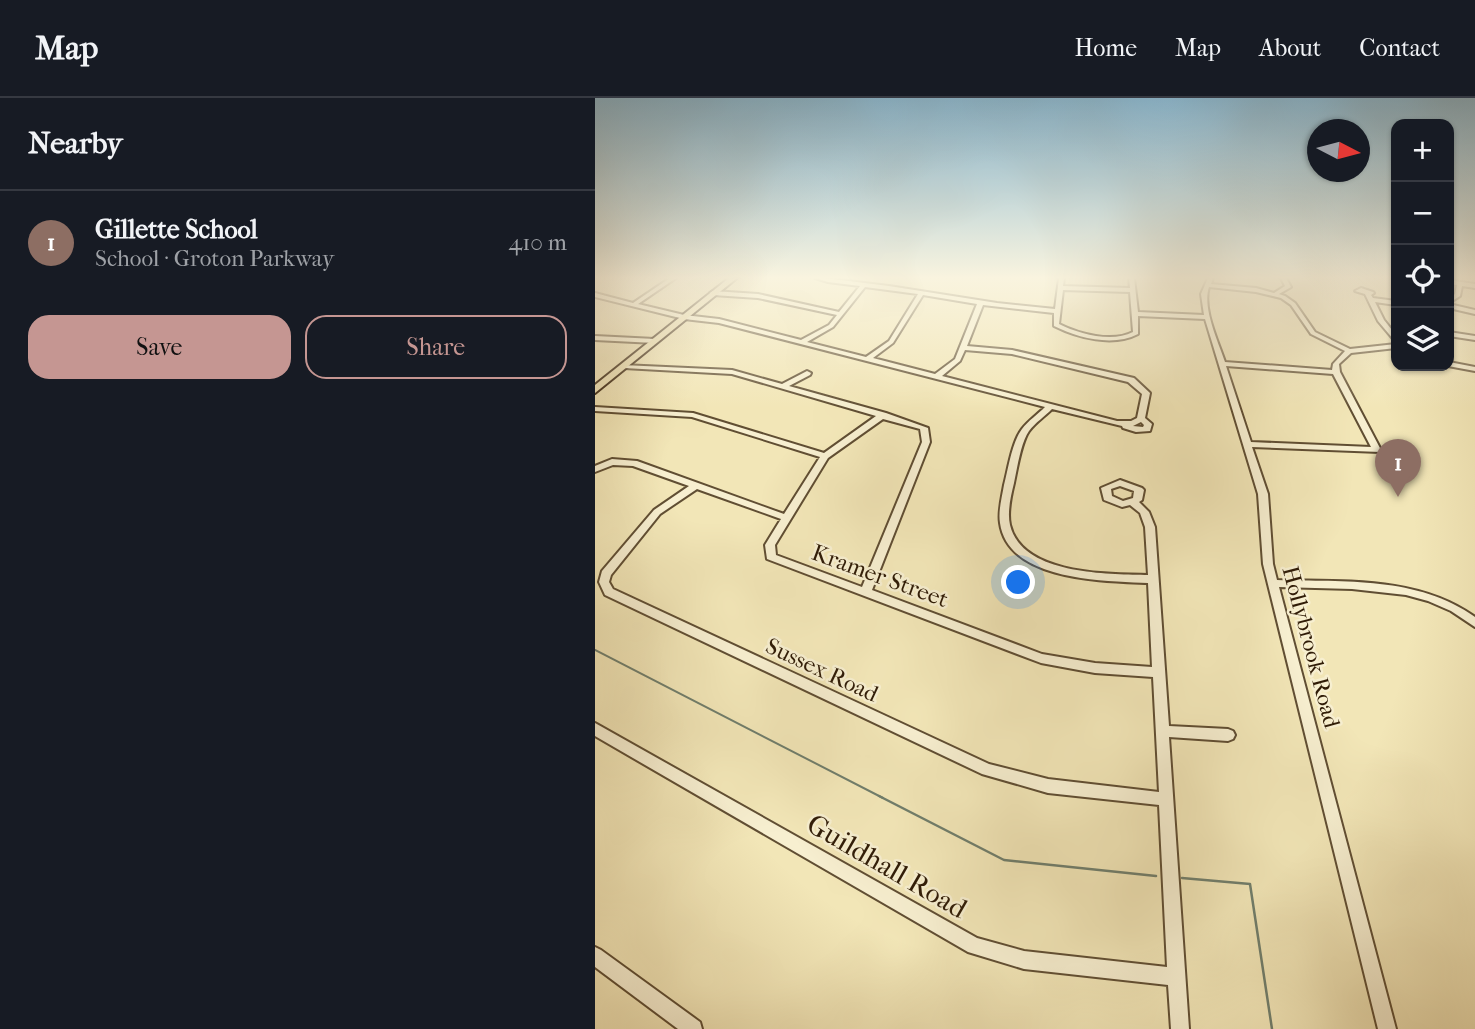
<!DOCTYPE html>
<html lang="en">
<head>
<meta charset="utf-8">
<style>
  :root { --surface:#171b24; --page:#20242c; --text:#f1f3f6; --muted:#9ea1a6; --line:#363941; --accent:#c59692 }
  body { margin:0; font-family:"IM FELL French Canon",serif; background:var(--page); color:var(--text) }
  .controls { position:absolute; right:21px; top:21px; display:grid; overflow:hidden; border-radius:14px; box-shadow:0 2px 5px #0004 }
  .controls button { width:63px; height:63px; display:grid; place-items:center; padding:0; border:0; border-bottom:2px solid var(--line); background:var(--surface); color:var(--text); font:35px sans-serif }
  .compass { position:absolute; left:712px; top:21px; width:63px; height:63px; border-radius:50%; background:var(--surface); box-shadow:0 2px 5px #0004; rotate:96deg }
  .you { position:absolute; left:424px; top:485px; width:24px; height:24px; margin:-18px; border:5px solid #fff; border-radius:50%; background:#1a73e8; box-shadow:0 0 0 10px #1a73e833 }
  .badge { display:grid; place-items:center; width:46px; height:46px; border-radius:50%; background:var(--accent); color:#fff; font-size:23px; font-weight:700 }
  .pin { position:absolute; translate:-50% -58px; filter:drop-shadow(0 2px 4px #0008) }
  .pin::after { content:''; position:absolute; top:37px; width:24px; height:21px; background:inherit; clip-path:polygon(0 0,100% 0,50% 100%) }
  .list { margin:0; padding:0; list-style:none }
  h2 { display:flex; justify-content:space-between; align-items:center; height:91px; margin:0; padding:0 28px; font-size:30px }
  h2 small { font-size:23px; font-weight:400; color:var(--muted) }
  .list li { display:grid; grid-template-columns:46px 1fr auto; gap:21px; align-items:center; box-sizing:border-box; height:105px; padding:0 28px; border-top:2px solid var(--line) }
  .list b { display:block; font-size:26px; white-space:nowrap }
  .list p { margin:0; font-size:23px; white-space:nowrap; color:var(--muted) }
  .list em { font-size:23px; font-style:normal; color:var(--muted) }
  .actions { display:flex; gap:14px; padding:21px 28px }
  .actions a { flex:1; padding:16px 0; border:2px solid var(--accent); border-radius:21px; text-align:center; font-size:24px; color:var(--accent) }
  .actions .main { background:var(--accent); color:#111 }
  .icon { flex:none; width:38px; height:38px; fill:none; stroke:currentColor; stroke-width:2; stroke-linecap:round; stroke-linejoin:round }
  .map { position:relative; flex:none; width:880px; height:931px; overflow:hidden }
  header { display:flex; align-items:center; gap:42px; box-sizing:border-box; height:98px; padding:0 35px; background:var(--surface); border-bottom:2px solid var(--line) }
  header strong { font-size:33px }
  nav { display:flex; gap:38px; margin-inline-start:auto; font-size:24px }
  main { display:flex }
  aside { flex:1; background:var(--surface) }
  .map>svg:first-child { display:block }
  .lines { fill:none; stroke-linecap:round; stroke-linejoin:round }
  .stream-far1 { stroke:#707e6c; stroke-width:2 }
  .stream { stroke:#707e6c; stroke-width:2.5 }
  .minor-casing { stroke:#604e33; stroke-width:4 }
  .major-casing { stroke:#301c07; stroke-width:4 }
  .minor { fill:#f7efd0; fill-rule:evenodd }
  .major { fill:#f2e6b7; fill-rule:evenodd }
  .labels { text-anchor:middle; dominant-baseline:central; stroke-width:5; stroke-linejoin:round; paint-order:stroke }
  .street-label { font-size:23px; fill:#301c07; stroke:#f7efd0 }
  .near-street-label { font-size:28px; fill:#301c07; stroke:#f7efd0 }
</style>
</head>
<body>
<header>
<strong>Map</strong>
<nav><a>Home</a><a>Map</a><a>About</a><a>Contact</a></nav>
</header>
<main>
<aside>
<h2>Nearby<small></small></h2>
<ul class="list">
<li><span class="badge" style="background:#8d6e63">1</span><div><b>Gillette School</b><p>School · Groton Parkway</p></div><em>410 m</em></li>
</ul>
<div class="actions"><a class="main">Save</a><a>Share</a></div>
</aside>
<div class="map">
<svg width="880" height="931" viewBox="0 0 880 931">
  <rect width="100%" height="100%" fill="#f2e6b7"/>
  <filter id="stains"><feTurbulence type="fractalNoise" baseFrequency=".00286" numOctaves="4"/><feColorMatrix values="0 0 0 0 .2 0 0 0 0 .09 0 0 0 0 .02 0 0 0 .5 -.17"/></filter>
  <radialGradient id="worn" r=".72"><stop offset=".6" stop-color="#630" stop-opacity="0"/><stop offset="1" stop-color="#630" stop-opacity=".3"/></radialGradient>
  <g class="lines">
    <!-- stream-far1 -->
    <polyline class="stream-far1" points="0,552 288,700"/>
    <!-- stream -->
    <g class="stream">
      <polyline points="284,698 409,762 561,778"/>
      <polyline points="587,780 655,786 677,931"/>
    </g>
    <!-- minor casing -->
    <g class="minor-casing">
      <g id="minor">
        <path d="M75,180H81L43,206L89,217L124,221L206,242L234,227L242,217L163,200L118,197L115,195L118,193L163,196L244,214L265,188L233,184L220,180H229L294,188L402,205L460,211L464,180H469L468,188L535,190L534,180H539L543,214L609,217L606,196L613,180H618L616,186L661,190L679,195L690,188L686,180H691L696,189L684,196L690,198L700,205L720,234L755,251L801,246V250L756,255L744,266L745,274L786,352L785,354L657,349L673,396L678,466L682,482C749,484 823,478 880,519V529L856,513L833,503L811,497L757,491L684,489L801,931H783L668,466L663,396L610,221L543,218V236C518,249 483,240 459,228V215L388,207L372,248L417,252L539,280L555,295L550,320L557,326L555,333L541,334L528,330L527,328L457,311C450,318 440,325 434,333C426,344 422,371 419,385C416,397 412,414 415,427C427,477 512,476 553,477L550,429L545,415L535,407L527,409L509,402L506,390L525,382L547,390L549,392L547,402L544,404L554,414L560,429L574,628L633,631L638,633L640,637L638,641L633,643L574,639L594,931H576L573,887L429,871L373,854L0,638V625L382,840L429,853L572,869L564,707L453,695L387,676L10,497L4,484L7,473L59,412L94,388L38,368L18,367L0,374V368L17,361L42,363L189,416L225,359L97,319L0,313V309L98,315L229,355L281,318L137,276L29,270L26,268L27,267L137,272L187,286L212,273L216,275L215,277L194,288L291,315L333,330L335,344L277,492L447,556L500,565L557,569L553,485C509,483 413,483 405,425C403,413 407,399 409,387C413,372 417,344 427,331C433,323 443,316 450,309L124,225L89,221L0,199V195L38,205ZM270,189L323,196L294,243L271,259L212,244L238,229ZM614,189L661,194L686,200L696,207L716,236L750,253L738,266L737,272L630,264C623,243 607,210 614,189ZM468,192L535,194L538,234C517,245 484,236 464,226ZM328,197L382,206L360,261L340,276L278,260L298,245ZM370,252L417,256L533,284L547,296L542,320L536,323H522L347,278L365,263ZM631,268L738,276L776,349L656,344ZM288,321L325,331L327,344L267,489L181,457L180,447L233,360ZM546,324L549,327L548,329L538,328ZM525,388L539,393L538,400L528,403L517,398L516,391ZM102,391L186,421L170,447L172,461L446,565L500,575L558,579L564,694L453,681L394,666L18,491L14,484L16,477L65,416Z"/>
        <polygon points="854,182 880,186 880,190 867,188 865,198 854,205 854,201 860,196 862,187 854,186"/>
        <polygon points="766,190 778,194 779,195 776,197 778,200 801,203 801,207 780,204 789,222 801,237 801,243 799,242 783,223 770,196 760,193"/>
        <polygon points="854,206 880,212 880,216 854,210"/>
        <polygon points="854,234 880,238 880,242 854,238"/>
        <polygon points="0,238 60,241 63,243 60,245 0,242"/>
        <polygon points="854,264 880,269 880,273 853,268"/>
        <polygon points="0,849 6,852 105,924 107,931 83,931 0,869"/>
      </g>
    </g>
    <!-- major casing -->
    <g class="major-casing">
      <polygon id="major" points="134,180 142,180 0,295 0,287"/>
    </g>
    <!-- minor -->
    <use href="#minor" class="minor"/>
    <!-- major -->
    <use href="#major" class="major"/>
  </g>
  <!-- sky -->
  <linearGradient id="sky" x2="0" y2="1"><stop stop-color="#89b8d2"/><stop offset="0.58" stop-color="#f9f4df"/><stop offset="1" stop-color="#f9f4df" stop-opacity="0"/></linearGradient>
  <rect width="880" height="310" fill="url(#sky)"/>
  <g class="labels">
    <!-- street labels -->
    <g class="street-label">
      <text transform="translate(285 478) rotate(20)">Kramer Street</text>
      <text transform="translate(716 549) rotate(75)">Hollybrook Road</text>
      <text transform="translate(227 572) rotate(25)">Sussex Road</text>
    </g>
    <!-- near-street labels -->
    <g class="near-street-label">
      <text transform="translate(292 768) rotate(30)">Guildhall Road</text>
    </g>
  </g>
  <rect width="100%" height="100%" filter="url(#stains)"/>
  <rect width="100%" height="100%" fill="url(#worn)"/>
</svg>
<div class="controls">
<button>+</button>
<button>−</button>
<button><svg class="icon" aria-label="locate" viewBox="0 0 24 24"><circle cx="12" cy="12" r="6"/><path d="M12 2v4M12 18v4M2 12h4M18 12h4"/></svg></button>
<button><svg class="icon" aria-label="layers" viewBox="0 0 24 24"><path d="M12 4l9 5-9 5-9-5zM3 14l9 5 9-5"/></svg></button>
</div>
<svg class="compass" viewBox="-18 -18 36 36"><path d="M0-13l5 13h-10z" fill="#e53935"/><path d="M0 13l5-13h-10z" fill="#9ea1a6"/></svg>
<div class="you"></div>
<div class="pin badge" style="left:803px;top:399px;background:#8d6e63">1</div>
</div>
</main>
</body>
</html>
